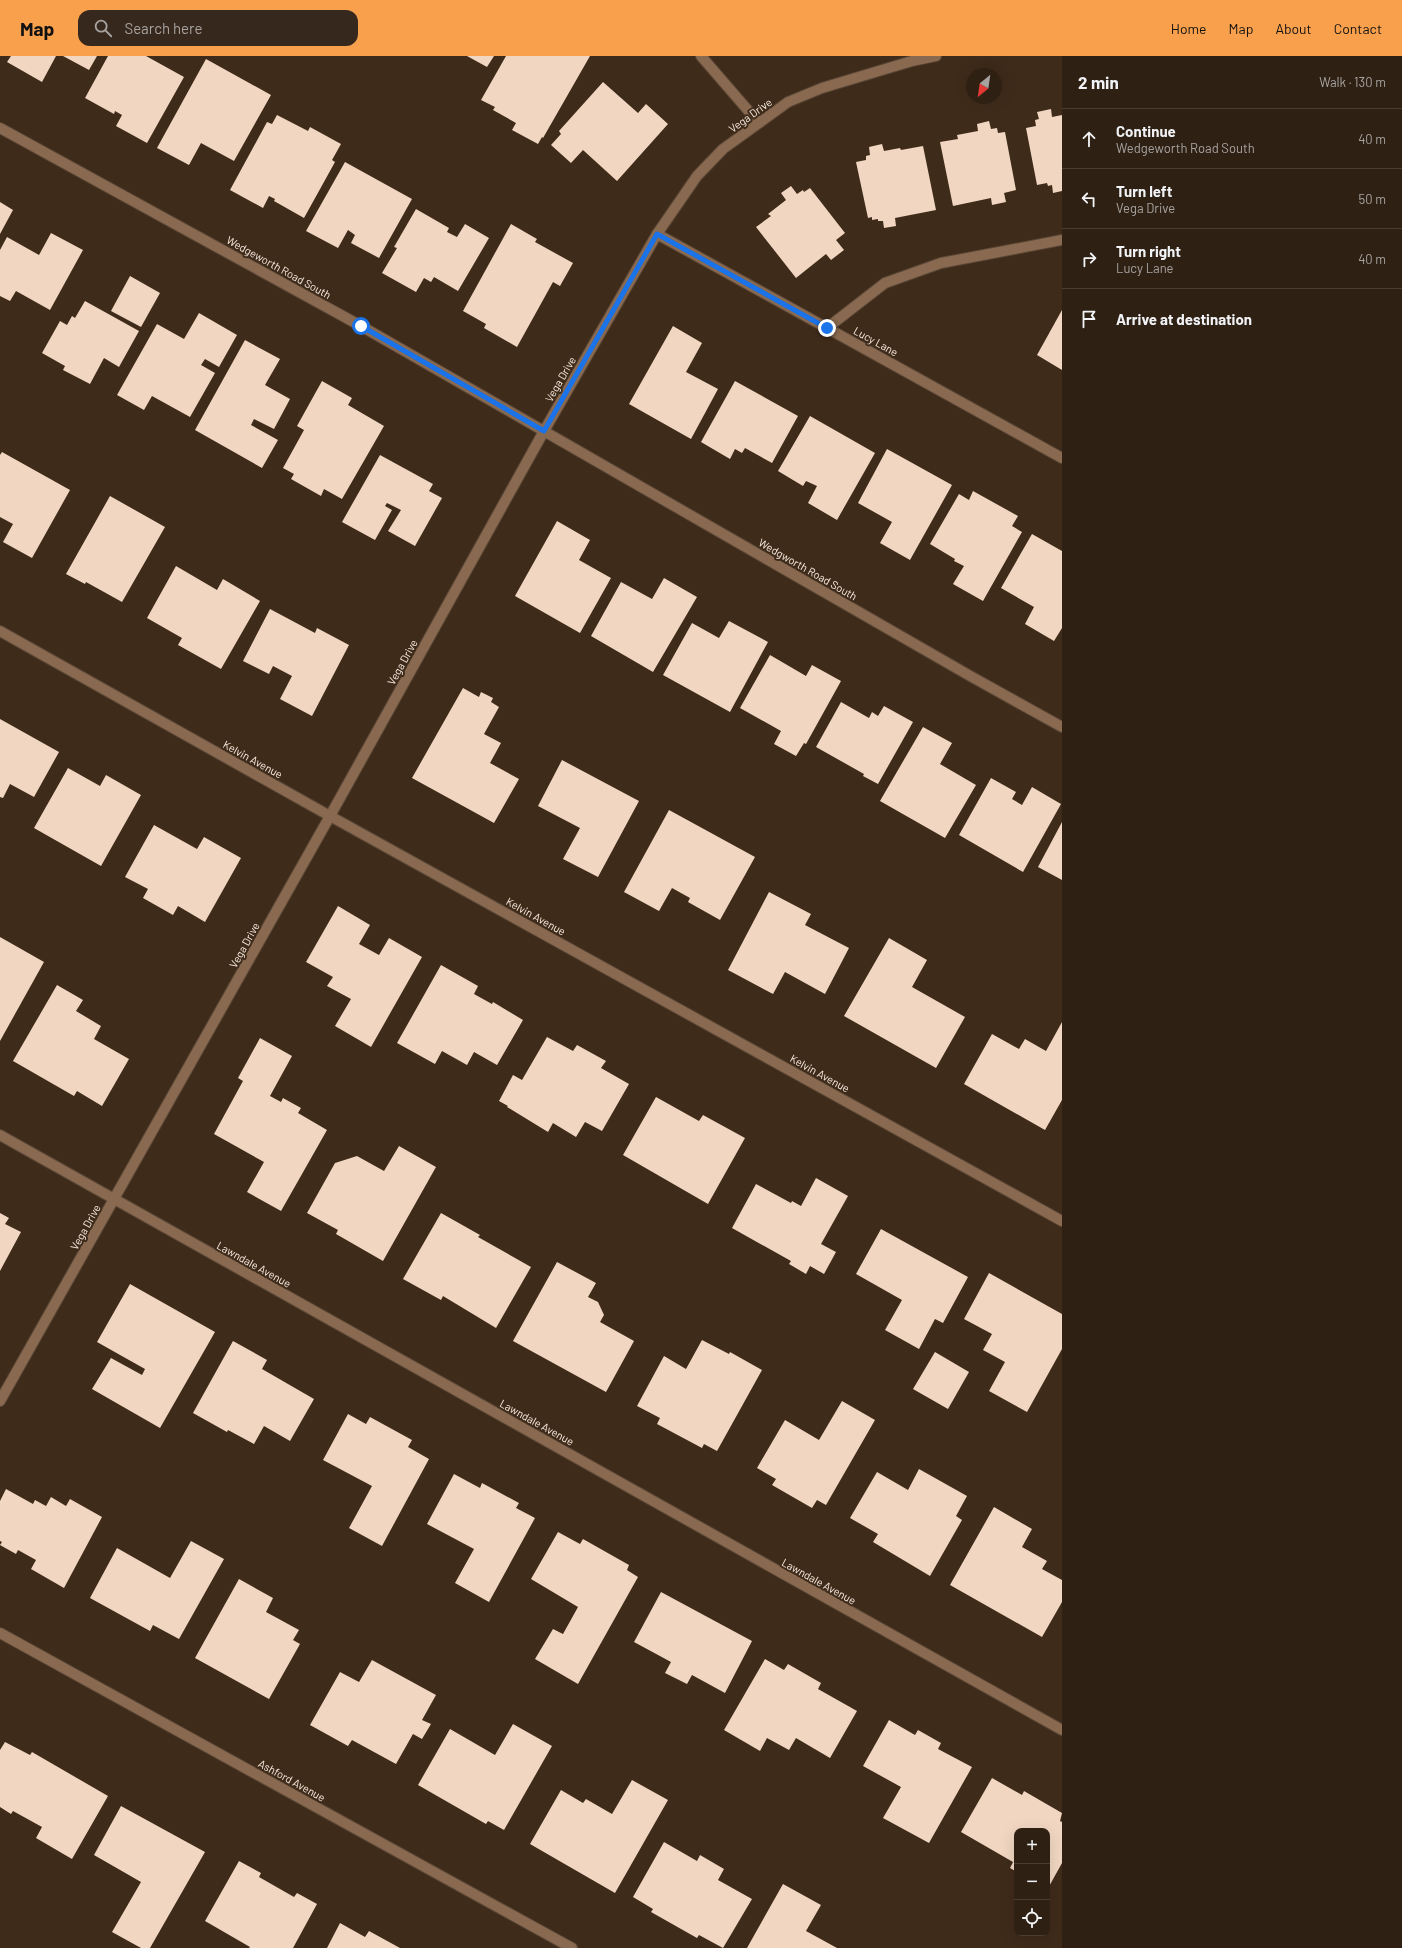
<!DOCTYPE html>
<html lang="en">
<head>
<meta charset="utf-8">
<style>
  :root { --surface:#2f2014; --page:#37281d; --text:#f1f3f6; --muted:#a7a3a0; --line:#4a3e34; --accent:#f9a04d }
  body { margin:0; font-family:Barlow,sans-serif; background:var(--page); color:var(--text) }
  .controls { position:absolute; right:12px; bottom:12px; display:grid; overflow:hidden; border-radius:8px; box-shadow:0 4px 16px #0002 }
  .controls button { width:36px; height:36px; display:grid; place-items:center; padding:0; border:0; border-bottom:1px solid var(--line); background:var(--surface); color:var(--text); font:20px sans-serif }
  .compass { position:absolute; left:966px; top:12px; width:36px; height:36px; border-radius:50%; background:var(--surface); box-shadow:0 4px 16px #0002; rotate:209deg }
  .stop { position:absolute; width:12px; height:12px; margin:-9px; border:3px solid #1a73e8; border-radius:50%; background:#fff }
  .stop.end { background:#1a73e8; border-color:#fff; box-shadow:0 1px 4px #0008 }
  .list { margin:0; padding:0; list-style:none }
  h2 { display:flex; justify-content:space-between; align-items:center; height:52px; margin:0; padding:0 16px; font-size:17px }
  h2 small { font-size:13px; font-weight:400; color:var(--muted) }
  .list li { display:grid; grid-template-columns:26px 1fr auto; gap:12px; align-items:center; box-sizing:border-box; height:60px; padding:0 16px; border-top:1px solid var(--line) }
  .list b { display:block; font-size:15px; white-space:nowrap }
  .list p { margin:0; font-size:13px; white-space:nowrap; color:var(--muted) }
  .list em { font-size:13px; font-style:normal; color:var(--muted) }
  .icon { flex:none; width:22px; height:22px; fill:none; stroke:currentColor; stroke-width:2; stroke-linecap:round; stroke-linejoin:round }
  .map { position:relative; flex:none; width:1062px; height:1892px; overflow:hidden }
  header { display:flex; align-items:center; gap:24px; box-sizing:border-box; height:56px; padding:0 20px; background:var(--accent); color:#111 }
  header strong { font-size:19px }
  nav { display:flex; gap:22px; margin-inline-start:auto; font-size:14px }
  .search { width:280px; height:36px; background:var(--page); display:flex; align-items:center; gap:10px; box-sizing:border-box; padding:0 14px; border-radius:12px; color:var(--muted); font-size:15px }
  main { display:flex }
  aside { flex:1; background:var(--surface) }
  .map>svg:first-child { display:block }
  .building { fill:#f1d7c2 }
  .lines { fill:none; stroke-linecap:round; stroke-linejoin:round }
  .service-casing { stroke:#594636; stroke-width:12 }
  .minor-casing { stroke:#594636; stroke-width:12 }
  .service { stroke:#89694f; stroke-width:10 }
  .minor { stroke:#89694f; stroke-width:10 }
  .route { stroke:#1a73e8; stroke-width:5 }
  .labels { text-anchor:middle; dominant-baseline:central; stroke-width:4; stroke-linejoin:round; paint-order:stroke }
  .street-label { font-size:11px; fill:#f9ece1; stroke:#3f2b1a }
</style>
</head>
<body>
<header>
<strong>Map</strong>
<div class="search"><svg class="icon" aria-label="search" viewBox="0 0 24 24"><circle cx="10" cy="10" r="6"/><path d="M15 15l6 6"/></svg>Search here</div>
<nav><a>Home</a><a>Map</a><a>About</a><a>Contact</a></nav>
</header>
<main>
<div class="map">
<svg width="1062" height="1892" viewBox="0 0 1062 1892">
  <rect width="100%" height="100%" fill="#3f2b1a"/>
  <!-- building -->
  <g class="building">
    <polygon points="11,0 56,0 42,26 7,6"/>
    <polygon points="63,0 97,0 89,14"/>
    <polygon points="108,0 146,0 184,21 147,87 116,70 122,59 115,55 114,58 85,42"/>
    <polygon points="467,0 494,0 487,11"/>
    <polygon points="506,0 590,0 543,82 542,81 538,88 512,74 516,67 493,54 495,51 481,44"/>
    <polygon points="206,3 271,39 234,105 201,87 189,109 157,92"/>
    <polygon points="603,26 638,57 646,48 668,68 617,125 583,94 571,107 551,89 561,78 559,75"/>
    <polygon points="1051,53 1052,61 1062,59 1062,135 1053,137 1052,129 1048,130 1047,127 1037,129 1026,72 1036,70 1035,64 1039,63 1037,56"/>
    <polygon points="277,59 308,75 310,71 341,88 332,104 335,106 304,162 274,145 275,143 269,140 263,152 230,134 267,66 272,68"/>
    <polygon points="989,65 991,73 997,72 998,77 1005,76 1016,134 1004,137 1006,146 992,149 991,142 953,150 940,86 958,83 957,79 978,75 977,68"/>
    <polygon points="882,88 884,95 900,92 901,94 923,90 936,154 895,162 896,170 884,172 883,165 878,165 878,163 872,164 872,161 868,162 856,106 866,104 866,100 870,99 869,91"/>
    <polygon points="345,106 412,143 379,202 351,187 355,179 348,174 338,192 306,175"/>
    <polygon points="791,130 797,138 803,134 804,136 810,132 845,177 836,184 844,194 831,204 826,198 796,222 756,171 771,160 768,158 786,144 781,137"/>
    <polygon points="0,146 13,154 0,178"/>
    <polygon points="416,153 449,172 447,176 457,181 465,168 489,182 458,235 434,221 431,226 424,222 416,236 382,217 397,192 394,191"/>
    <polygon points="511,168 537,183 535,186 573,207 560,230 553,226 517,291 484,272 486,268 463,255"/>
    <polygon points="51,177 83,194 50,254 16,235 10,245 0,240 0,194 7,181 39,199"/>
    <polygon points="130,220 160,237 141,271 111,255"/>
    <polygon points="85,245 139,275 119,311 104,302 90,328 63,314 65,310 42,297 60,265 67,269 72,260 75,262"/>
    <polygon points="1062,254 1062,314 1037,299"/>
    <polygon points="199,257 237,279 219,311 205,303 201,309 215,317 190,361 152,340 144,354 117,339 157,268 184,283"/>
    <polygon points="673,270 702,287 686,316 718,333 691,383 629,348"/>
    <polygon points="245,284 280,303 265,329 290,343 274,373 254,363 251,369 278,384 262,412 195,374"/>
    <polygon points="322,325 352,342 348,349 384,370 342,443 324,433 321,440 291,423 294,418 283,412 304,374 297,370"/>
    <polygon points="735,325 798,360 772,407 745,392 742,397 735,393 730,403 701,386"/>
    <polygon points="810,360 875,397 837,464 808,447 817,430 806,425 803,430 778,415"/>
    <polygon points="887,393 952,429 910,504 880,487 892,466 858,447"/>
    <polygon points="2,396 70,434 32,502 3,486 13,468 0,461 0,399"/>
    <polygon points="380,399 433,428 429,435 442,442 415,490 388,475 401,454 387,447 385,450 392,454 375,484 342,466"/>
    <polygon points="973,435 1018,460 1012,470 1022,476 983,545 953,528 964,510 954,505 955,503 930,488 959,438 969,444"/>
    <polygon points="110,440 165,471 122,546 86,526 85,528 66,518"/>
    <polygon points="557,465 590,484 579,504 611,522 580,577 515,540"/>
    <polygon points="1032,478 1062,495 1062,572 1054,585 1025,568 1034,551 1001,532"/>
    <polygon points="176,510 217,534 223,523 260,545 221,613 178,589 182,582 147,562"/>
    <polygon points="664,522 697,541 653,616 591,580 621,526 652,543"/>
    <polygon points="270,553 315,577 317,572 349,589 312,660 280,643 292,620 273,610 269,618 243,605"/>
    <polygon points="729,565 768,586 730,656 663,619 692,567 719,582"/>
    <polygon points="770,599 806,620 812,609 841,625 806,688 804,687 796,700 774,688 781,675 740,652"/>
    <polygon points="463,632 479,641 481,636 493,642 491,646 499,651 484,678 501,687 490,707 519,723 494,767 412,722"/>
    <polygon points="841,646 869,662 872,656 878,660 884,650 913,666 878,728 863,720 864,718 816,691"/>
    <polygon points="0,663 59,696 34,741 10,728 3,742 0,741"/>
    <polygon points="923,671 952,687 940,708 976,729 945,782 880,745"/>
    <polygon points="562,704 639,745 598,821 563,803 580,772 538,750"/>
    <polygon points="68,712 100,730 106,719 141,739 101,810 34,772"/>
    <polygon points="991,722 1016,736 1012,743 1022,749 1032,731 1061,748 1023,816 959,779"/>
    <polygon points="669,754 755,801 720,864 688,846 690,842 672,832 659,855 624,836"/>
    <polygon points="1062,766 1062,824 1038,811"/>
    <polygon points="154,769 197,793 204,781 241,802 205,866 178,850 173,859 143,842 148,833 125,821"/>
    <polygon points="769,836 811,858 805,869 849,892 825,938 785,916 773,938 728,914"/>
    <polygon points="338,850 370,869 359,888 379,899 389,882 422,901 371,991 335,970 351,943 327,930 333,921 306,906"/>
    <polygon points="0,881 44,906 0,985"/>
    <polygon points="889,882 927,904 912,931 965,961 936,1012 844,960"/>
    <polygon points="441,909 478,930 474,938 492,948 493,946 523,964 497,1009 474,996 467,1009 442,995 435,1008 397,987"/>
    <polygon points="57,929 83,944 76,955 101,970 94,983 129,1003 102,1050 77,1035 74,1040 13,1005"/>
    <polygon points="1062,966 1062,1044 1045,1074 964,1028 992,978 1019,993 1025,983 1046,995"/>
    <polygon points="547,981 573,995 577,989 606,1005 601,1012 629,1028 602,1075 585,1066 576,1081 553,1067 548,1076 507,1051 508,1050 499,1045 513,1019 522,1024"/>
    <polygon points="260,982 292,1000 270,1040 281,1046 283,1042 301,1052 298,1057 327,1074 281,1155 247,1136 264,1106 214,1078 243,1025 238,1022"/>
    <polygon points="656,1041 699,1065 703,1059 745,1082 708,1148 623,1099"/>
    <polygon points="399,1090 436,1111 383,1205 336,1178 338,1174 307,1157 335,1107 357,1100 384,1115"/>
    <polygon points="816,1122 848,1140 821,1188 836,1196 824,1218 810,1210 806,1218 789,1208 791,1205 732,1172 756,1128 791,1147 792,1145 801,1150"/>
    <polygon points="0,1157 9,1162 5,1168 21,1176 0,1215"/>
    <polygon points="441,1157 480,1179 478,1181 531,1211 496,1272 443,1240 441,1244 403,1223"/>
    <polygon points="881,1173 968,1221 943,1267 935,1263 919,1293 885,1274 902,1244 856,1218"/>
    <polygon points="557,1206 596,1227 588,1241 598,1246 604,1259 600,1266 634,1285 606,1336 513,1285"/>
    <polygon points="989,1217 1062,1258 1062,1293 1027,1356 989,1335 1005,1306 983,1294 992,1278 964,1263"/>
    <polygon points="130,1228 215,1276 160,1372 92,1333 111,1302 142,1319 145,1313 97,1286"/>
    <polygon points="702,1284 729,1298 730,1296 762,1314 717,1395 704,1388 702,1392 657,1368 660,1362 637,1350 664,1300 686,1313"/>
    <polygon points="233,1285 267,1304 262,1313 314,1343 290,1385 264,1370 254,1388 228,1374 227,1376 193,1357"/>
    <polygon points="935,1296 969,1316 948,1353 913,1333"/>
    <polygon points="842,1345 875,1364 826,1449 817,1444 812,1452 772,1429 776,1423 757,1412 785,1364 819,1384"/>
    <polygon points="348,1358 366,1368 370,1361 412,1384 408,1391 429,1403 382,1490 349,1472 372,1430 323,1404"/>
    <polygon points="919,1413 967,1440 956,1460 962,1464 930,1520 873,1486 878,1478 850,1462 877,1416 908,1434"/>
    <polygon points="454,1418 480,1432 482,1427 519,1447 516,1452 535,1462 489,1546 455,1527 474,1493 427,1468"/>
    <polygon points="6,1433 33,1448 35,1444 46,1450 51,1441 66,1450 70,1443 102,1461 64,1532 31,1513 36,1504 18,1494 16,1498 0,1489 2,1486 0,1485 0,1445"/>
    <polygon points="994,1451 1032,1473 1022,1491 1047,1505 1042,1513 1062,1524 1062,1546 1042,1581 950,1529"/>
    <polygon points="558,1476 580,1488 583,1483 629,1509 627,1514 638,1521 578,1628 535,1603 553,1573 563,1578 578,1551 531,1523"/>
    <polygon points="191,1485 224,1503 179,1583 153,1569 150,1575 90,1542 117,1492 170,1522"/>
    <polygon points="239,1523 273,1542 266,1556 299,1574 293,1584 300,1588 269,1643 195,1602"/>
    <polygon points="661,1536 752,1585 725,1637 692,1619 687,1628 665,1617 671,1606 634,1586"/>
    <polygon points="765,1603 784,1614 788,1608 821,1627 818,1633 857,1655 830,1702 796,1682 789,1694 767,1682 760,1695 724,1674"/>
    <polygon points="372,1604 436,1639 422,1664 431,1668 422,1683 413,1678 396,1708 352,1684 348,1690 310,1669 340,1616 359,1626"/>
    <polygon points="889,1664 915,1679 918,1674 941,1687 938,1693 972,1711 929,1787 883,1762 901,1731 863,1710"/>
    <polygon points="513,1668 552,1690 504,1774 488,1765 486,1768 418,1729 450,1673 495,1699"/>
    <polygon points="5,1686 30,1699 32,1696 108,1740 72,1803 36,1782 42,1771 13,1755 11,1758 0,1751 0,1694"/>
    <polygon points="992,1722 1022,1739 1024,1735 1062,1757 1060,1765 1062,1766 1062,1807 1047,1834 1047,1775 1017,1775 1017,1816 1010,1812 1013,1806 961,1776"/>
    <polygon points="632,1724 668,1744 615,1837 530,1788 561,1734 583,1747 586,1743 612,1758"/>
    <polygon points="121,1750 205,1796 150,1892 141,1892 112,1876 141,1826 94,1799"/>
    <polygon points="664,1786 697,1805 700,1799 724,1813 718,1824 752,1843 723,1892 699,1879 697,1882 651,1856 653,1853 633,1841"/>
    <polygon points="239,1805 261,1817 259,1821 294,1841 297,1837 317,1848 293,1892 249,1892 250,1891 205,1865"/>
    <polygon points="783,1828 821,1849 806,1875 837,1892 747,1892"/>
    <polygon points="340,1867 365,1881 369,1875 400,1892 327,1892"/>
  </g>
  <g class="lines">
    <!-- service casing -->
    <g class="service-casing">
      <g id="service">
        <polyline points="657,178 1062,402"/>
        <polyline points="827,272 885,227 941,207 1062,184"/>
      </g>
    </g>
    <!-- minor casing -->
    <g class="minor-casing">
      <g id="minor">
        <polyline points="701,0 759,67"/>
        <polyline points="0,72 361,270 972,621 1062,671"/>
        <polyline points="0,575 330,760 1062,1165"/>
        <polyline points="0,1079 1062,1674"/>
        <polyline points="0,1345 330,760 544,375 657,178 697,120 723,93 788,46 822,32 912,5 936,0"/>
        <polyline points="0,1577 572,1892"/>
      </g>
    </g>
    <!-- service -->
    <use href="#service" class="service"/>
    <!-- minor -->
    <use href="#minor" class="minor"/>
  </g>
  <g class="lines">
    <!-- route -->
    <polyline class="route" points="361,270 544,375 657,178 827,272"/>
  </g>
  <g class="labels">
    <!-- street labels -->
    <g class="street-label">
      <text transform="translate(750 59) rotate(-36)">Vega Drive</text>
      <text transform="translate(279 211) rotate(29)">Wedgeworth Road South</text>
      <text transform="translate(876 285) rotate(29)">Lucy Lane</text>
      <text transform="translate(560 323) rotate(-60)">Vega Drive</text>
      <text transform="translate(808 513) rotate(30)">Wedgworth Road South</text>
      <text transform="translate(402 606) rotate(-61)">Vega Drive</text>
      <text transform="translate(253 703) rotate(29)">Kelvin Avenue</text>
      <text transform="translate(536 860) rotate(29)">Kelvin Avenue</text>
      <text transform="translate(244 889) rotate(-61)">Vega Drive</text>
      <text transform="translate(820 1017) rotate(29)">Kelvin Avenue</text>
      <text transform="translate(85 1171) rotate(-61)">Vega Drive</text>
      <text transform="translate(254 1208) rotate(29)">Lawndale Avenue</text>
      <text transform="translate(537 1366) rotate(29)">Lawndale Avenue</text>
      <text transform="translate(819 1525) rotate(29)">Lawndale Avenue</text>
      <text transform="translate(292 1724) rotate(29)">Ashford Avenue</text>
    </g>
  </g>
</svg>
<div class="controls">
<button>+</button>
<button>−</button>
<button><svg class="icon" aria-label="locate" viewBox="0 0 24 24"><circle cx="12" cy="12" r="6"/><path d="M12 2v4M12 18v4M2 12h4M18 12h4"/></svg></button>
</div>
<svg class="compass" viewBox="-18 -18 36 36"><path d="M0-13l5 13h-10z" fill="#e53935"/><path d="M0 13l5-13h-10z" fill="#a7a3a0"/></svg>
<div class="stop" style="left:361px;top:270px"></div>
<div class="stop end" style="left:827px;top:272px"></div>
</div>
<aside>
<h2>2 min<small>Walk · 130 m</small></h2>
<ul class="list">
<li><svg class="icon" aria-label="ahead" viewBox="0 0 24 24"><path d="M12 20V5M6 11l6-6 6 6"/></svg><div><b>Continue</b><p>Wedgeworth Road South</p></div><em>40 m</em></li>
<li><svg class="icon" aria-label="left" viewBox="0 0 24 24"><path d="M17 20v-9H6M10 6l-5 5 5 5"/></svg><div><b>Turn left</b><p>Vega Drive</p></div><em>50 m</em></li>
<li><svg class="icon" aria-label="right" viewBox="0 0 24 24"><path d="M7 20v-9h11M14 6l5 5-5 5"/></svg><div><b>Turn right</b><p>Lucy Lane</p></div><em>40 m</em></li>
<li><svg class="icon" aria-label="arrive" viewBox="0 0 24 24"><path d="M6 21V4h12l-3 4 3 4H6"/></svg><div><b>Arrive at destination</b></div></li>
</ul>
</aside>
</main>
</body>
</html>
